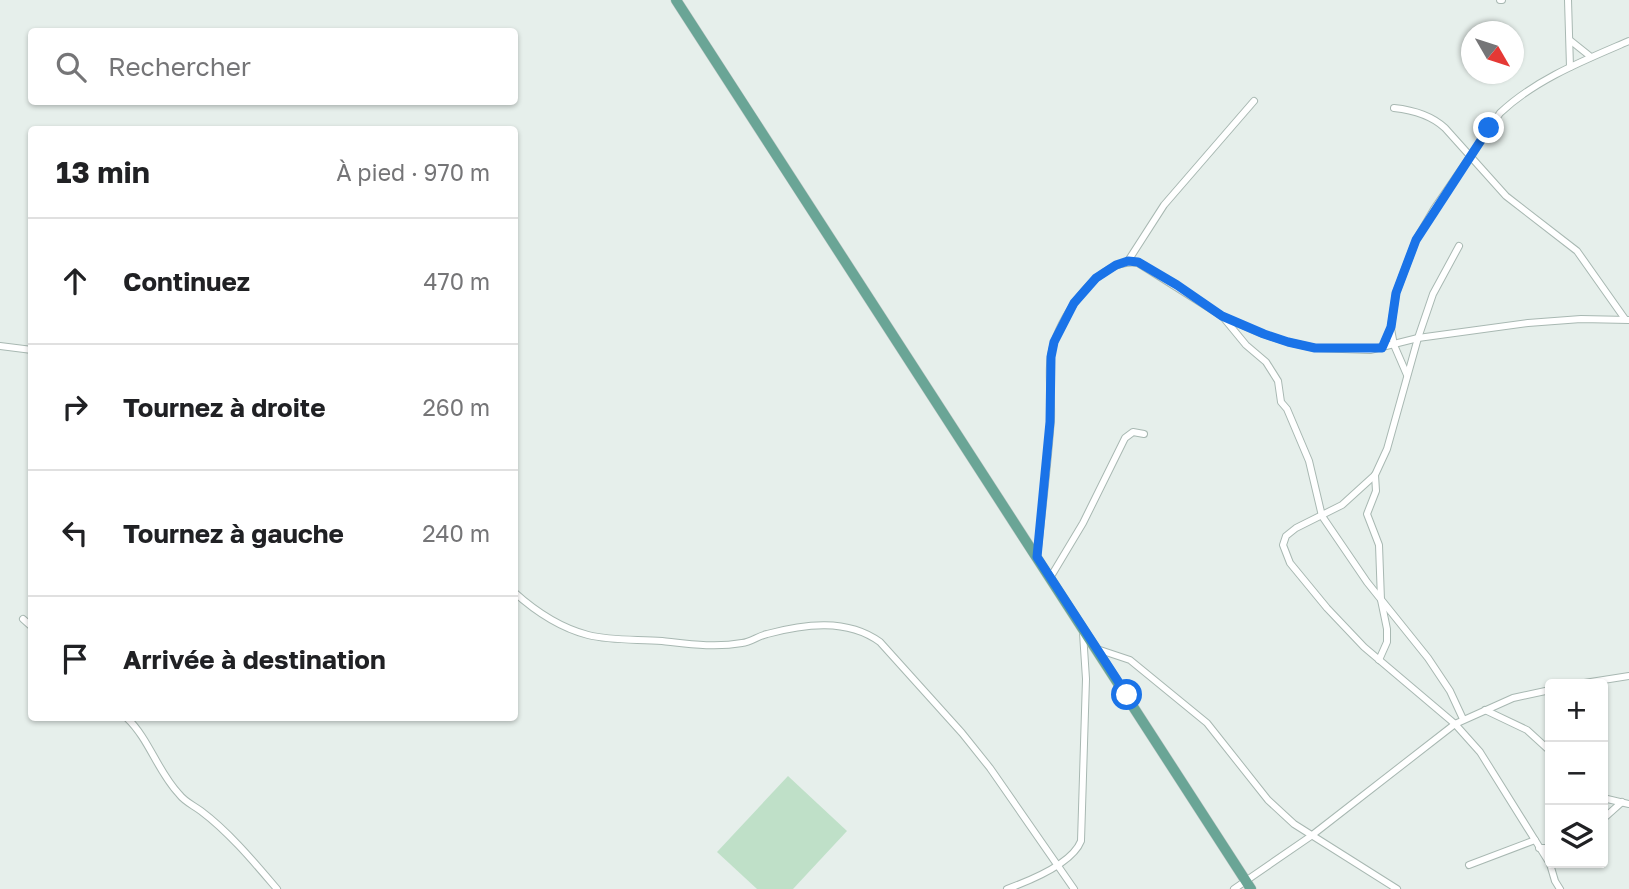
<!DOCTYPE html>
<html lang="fr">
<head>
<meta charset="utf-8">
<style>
  :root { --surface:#fff; --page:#f2f2f2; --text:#202124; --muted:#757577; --line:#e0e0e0 }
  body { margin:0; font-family:"Golos Text",sans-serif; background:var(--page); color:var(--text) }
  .controls { position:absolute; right:21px; bottom:21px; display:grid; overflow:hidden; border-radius:7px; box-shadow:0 2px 5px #0004 }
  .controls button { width:63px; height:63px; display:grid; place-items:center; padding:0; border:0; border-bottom:2px solid var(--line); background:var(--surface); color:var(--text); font:35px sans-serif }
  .compass { position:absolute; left:1461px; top:21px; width:63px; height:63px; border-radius:50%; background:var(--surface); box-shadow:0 2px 5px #0004; rotate:129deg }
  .stop { position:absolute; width:21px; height:21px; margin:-16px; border:5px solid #1a73e8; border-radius:50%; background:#fff }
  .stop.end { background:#1a73e8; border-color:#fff; box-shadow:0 2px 7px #0008 }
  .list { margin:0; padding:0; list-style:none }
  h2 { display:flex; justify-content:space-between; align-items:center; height:91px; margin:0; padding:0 28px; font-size:30px }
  h2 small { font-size:23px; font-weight:400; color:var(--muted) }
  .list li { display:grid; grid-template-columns:46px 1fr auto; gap:21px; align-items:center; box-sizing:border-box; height:126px; padding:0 28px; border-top:2px solid var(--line) }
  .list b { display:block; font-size:26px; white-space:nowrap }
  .list em { font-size:23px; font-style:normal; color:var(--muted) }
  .icon { flex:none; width:38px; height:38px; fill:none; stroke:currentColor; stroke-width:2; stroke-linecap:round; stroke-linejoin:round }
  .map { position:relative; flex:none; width:1629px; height:889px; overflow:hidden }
  .search { position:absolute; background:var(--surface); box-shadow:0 2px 5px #0004; left:28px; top:28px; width:490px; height:77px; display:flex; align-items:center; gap:18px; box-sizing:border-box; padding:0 24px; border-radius:7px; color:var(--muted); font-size:26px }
  .panel { position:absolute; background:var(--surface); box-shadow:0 2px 5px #0004; left:28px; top:126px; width:490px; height:595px; border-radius:7px }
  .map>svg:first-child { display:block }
  .green { fill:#bfe0c8 }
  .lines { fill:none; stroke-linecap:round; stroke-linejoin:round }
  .street-casing { stroke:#a8b8b2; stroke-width:8 }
  .primary-casing { stroke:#c2cac8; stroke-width:11 }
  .street { stroke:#fff; stroke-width:6 }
  .primary { stroke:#6aa596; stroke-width:10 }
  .route { stroke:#1a73e8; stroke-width:9 }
</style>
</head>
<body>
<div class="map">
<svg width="1629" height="889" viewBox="0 0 1629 889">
  <rect width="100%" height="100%" fill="#e6efeb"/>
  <!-- green -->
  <polygon class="green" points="788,776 847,831 793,889 757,889 717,852"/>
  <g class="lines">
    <!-- street casing -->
    <g class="street-casing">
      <g id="street">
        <polyline points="1500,0 1502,0"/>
        <polyline points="1568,0 1570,67"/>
        <polyline points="1571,41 1591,57"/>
        <path d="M1394,108C1413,110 1431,115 1445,128L1506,196L1577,251L1625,319"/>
        <polyline points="1459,246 1433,294 1418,338 1387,449 1375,475 1342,505 1296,528 1286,536 1283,545 1290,563 1327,608 1364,647 1455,724 1480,752 1535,840"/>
        <polyline points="1128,261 1164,205 1254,101"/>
        <polyline points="1223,317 1246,345 1266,362 1278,381 1281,402 1287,409 1309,461 1322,516 1367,582 1428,658 1450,691 1463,719"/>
        <polyline points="1391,329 1394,345 1407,375"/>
        <polyline points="0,346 32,350"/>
        <path d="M1382,348L1391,327L1396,293L1416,240L1434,209L1500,113C1536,79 1585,60 1629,41"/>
        <polyline points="1375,475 1376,491 1367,514 1379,545 1381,600 1387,629 1387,642 1379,660"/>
        <path d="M1037,557C1042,511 1048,464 1051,418C1052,393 1046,367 1054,343C1064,312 1100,257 1138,263L1222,316L1263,334L1288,342L1315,348L1370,350L1418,338L1528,323L1581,319L1629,320"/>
        <polyline points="1050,578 1083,523 1125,438 1133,432 1144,434"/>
        <path d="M514,592C535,611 561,628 588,635C612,641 638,639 662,641C689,644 715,648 742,643C751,642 758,636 767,634C804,624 847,618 880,642L962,733L990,768L1074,889"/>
        <polyline points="23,619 32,627"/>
        <polyline points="1097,649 1130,660 1207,723 1268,800 1294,824 1397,889"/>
        <polyline points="1578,684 1629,676"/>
        <polyline points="1485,710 1527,730 1550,751"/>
        <path d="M127,718C149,739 158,772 179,794C185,802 193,805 201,811C229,832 254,862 277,889"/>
        <polyline points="1603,798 1629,804"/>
        <polyline points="1603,819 1622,802"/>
        <polyline points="1539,848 1550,848"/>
        <polyline points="1469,865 1535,840 1550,864 1555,881 1560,889"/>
        <path d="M1007,889C1029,881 1072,864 1081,841L1086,679L1083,633"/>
        <polyline points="1234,889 1311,836 1455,724 1513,698 1550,690"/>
      </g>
    </g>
    <!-- primary casing -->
    <g class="primary-casing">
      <polyline id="primary" points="676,0 1251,889"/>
    </g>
    <!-- street -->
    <use href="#street" class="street"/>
    <!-- primary -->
    <use href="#primary" class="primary"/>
  </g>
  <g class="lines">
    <!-- route -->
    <polyline class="route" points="1127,695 1037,557 1050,422 1051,357 1054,342 1074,303 1096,278 1116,265 1128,261 1138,262 1177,285 1222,316 1264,334 1288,342 1315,348 1382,348 1391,327 1396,293 1416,240 1489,128"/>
  </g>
</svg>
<div class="controls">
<button>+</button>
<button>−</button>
<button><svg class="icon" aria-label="layers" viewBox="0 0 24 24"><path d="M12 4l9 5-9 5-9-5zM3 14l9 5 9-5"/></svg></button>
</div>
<svg class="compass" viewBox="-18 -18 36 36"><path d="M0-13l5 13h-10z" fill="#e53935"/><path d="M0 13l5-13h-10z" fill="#757577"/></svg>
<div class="stop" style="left:1127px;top:695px"></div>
<div class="stop end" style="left:1489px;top:128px"></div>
<div class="search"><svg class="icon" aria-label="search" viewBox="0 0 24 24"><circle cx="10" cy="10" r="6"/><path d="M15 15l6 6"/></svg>Rechercher</div>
<section class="panel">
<h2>13 min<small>À pied · 970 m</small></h2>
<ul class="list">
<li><svg class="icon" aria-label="ahead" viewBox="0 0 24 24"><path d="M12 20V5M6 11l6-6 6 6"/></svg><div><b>Continuez</b></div><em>470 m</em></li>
<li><svg class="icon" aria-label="right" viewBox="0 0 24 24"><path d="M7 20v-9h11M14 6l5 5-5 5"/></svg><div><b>Tournez à droite</b></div><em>260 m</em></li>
<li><svg class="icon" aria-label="left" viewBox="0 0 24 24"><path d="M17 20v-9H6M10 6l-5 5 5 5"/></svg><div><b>Tournez à gauche</b></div><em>240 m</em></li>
<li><svg class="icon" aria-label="arrive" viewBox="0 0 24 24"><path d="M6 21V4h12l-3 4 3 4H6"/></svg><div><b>Arrivée à destination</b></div></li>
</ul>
</section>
</div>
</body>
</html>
